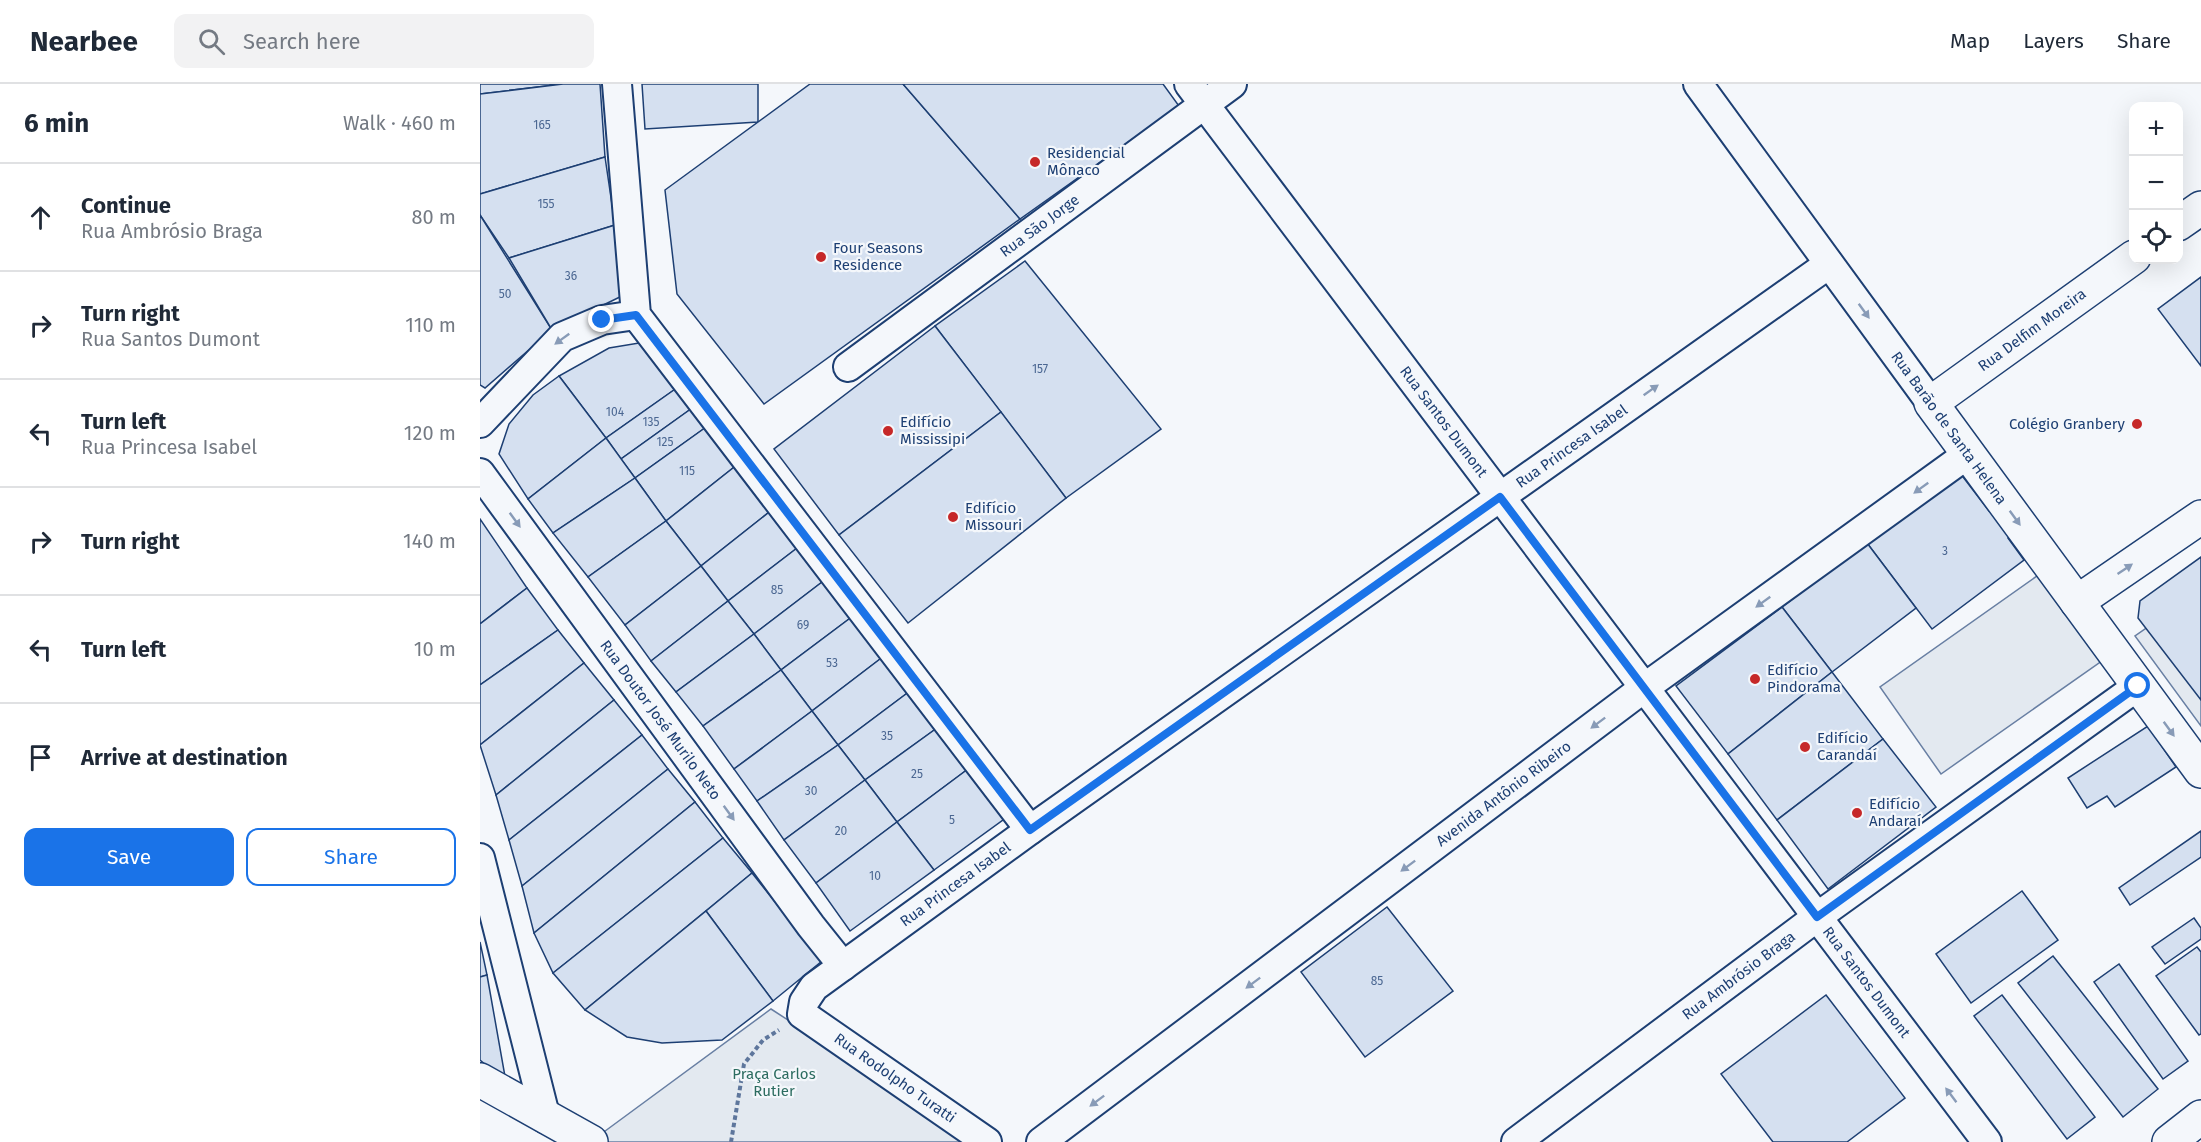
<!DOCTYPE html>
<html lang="en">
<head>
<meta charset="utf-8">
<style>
  :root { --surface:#fff; --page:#f2f2f3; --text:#1f2937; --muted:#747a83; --line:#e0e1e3; --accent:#1a73e8 }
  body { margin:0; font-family:"Fira Sans",sans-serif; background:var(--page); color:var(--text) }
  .controls { position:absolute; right:18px; top:18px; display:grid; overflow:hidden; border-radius:12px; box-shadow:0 6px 24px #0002 }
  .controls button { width:54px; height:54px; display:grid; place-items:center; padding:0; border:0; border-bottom:2px solid var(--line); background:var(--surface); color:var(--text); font:30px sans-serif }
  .stop { position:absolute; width:18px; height:18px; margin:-14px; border:4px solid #1a73e8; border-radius:50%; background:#fff }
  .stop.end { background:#1a73e8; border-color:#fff; box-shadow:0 2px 6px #0008 }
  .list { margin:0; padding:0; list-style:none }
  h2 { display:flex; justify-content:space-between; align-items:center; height:78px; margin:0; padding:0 24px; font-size:26px }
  h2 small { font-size:20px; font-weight:400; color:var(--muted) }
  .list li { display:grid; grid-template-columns:39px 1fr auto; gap:18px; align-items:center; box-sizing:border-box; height:108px; padding:0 24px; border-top:2px solid var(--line) }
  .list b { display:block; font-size:22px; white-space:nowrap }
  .list p { margin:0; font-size:20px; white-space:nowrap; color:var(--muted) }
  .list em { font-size:20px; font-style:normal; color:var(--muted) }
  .actions { display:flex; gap:12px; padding:18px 24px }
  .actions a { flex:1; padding:14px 0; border:2px solid var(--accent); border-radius:12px; text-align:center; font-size:21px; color:var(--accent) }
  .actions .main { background:var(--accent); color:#fff }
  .icon { flex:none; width:33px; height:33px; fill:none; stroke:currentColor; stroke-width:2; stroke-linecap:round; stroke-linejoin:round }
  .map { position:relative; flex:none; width:1721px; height:1058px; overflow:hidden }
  header { display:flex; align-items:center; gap:36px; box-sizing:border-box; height:84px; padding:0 30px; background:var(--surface); border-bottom:2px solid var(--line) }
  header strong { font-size:28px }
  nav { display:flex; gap:33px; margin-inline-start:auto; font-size:21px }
  .search { width:420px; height:54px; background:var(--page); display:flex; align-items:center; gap:15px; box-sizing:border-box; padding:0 21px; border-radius:12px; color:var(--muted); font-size:22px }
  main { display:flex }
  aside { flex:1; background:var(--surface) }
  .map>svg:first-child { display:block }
  .green { fill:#e3e9f0; stroke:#687fa3; stroke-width:1.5 }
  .building { fill:#d5e0f0; stroke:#1d3f73; stroke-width:1.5 }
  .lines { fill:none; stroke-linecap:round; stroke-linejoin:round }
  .minor-casing { stroke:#1d3f73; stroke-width:32 }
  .tertiary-casing { stroke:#1d3f73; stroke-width:36 }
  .path { stroke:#5e769c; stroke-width:4; stroke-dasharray:4.5 3; stroke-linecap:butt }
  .minor { stroke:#f4f7fb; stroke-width:28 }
  .tertiary { stroke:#f4f7fb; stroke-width:33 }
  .oneway { fill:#889bb7 }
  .route { stroke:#1a73e8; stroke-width:8 }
  .poi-dot { fill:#c62828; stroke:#f4f7fb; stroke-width:2 }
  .labels { text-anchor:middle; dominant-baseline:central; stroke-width:4.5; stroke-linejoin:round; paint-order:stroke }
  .number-label { font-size:12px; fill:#4b6792 }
  .poi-label { font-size:15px; fill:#1d3f73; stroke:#f4f7fb; text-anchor:start }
  .street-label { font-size:15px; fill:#1d3f73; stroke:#f4f7fb }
  .park-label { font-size:15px; fill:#2c6c60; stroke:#f4f7fb }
</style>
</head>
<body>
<header>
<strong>Nearbee</strong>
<div class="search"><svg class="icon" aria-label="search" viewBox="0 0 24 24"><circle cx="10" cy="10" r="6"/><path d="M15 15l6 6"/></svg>Search here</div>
<nav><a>Map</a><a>Layers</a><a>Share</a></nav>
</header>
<main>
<aside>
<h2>6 min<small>Walk · 460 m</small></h2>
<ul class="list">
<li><svg class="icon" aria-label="ahead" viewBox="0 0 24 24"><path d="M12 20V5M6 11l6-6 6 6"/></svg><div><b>Continue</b><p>Rua Ambrósio Braga</p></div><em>80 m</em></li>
<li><svg class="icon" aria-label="right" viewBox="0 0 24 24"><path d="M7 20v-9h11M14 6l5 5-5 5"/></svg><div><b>Turn right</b><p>Rua Santos Dumont</p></div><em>110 m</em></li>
<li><svg class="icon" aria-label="left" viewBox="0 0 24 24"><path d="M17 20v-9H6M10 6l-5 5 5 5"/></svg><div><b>Turn left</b><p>Rua Princesa Isabel</p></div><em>120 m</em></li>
<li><svg class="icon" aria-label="right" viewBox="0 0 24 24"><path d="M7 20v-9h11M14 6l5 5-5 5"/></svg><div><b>Turn right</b></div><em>140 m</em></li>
<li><svg class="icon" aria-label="left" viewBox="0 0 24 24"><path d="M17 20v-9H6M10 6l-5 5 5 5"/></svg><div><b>Turn left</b></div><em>10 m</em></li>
<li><svg class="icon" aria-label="arrive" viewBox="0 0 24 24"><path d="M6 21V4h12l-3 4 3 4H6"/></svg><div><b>Arrive at destination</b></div></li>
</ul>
<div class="actions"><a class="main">Save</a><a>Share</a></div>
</aside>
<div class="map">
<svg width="1721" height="1058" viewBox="0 0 1721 1058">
  <rect width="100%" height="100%" fill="#f4f7fb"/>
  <!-- green -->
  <g class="green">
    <polygon points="1564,487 1626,574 1461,690 1400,603"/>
    <polygon points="1721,506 1721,642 1655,552"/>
    <polygon points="291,925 496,1058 128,1058 117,1053"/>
  </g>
  <!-- building -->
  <g class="building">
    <polygon points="0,0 83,0 0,10"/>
    <polygon points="83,0 120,0 125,73 0,110 0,10"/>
    <polygon points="162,0 278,0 278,38 165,45"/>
    <polygon points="330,0 423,0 540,135 284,320 197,210 185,106"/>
    <polygon points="423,0 683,0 699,22 540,135"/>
    <polygon points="125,73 135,141 29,174 0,131 0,110"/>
    <polygon points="0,131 72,246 5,304 0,301"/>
    <polygon points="135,141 146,210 72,246 29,174"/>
    <polygon points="545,177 681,345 586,414 455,242"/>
    <polygon points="1721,193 1721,282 1678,225"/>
    <polygon points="455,242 521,328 359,451 294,365"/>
    <polygon points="159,259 178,271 201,301 126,354 79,292 129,264"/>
    <polygon points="79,292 126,354 48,415 19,370 29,340 53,311"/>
    <polygon points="201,301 215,322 141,375 126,354"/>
    <polygon points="215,322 229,341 155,394 141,375"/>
    <polygon points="521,328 586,414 428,539 359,451"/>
    <polygon points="229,341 258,380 186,437 155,394"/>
    <polygon points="126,354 155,394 73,449 48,415"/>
    <polygon points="258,380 293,425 221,482 186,437"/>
    <polygon points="1480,389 1509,427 1516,427 1530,447 1528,454 1544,476 1452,545 1387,459"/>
    <polygon points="155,394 186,437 108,493 73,449"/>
    <polygon points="293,425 321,461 248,517 221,482"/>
    <polygon points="0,435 47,504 0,540"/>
    <polygon points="186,437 221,482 145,541 108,493"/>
    <polygon points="1387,459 1436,524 1352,588 1302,523"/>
    <polygon points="321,461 346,495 274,550 248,517"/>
    <polygon points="1721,473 1721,616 1658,534 1660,517"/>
    <polygon points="221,482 248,517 171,577 145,541"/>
    <polygon points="346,495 373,532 301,586 274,550"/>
    <polygon points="47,504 78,546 0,601 0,540"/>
    <polygon points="248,517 274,550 196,608 171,577"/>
    <polygon points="1302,523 1352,588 1248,670 1196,602"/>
    <polygon points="373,532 404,572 332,627 301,586"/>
    <polygon points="78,546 104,579 0,661 0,601"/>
    <polygon points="274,550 301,586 223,642 196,608"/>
    <polygon points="404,572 430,607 358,661 332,627"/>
    <polygon points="104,579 134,616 16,711 0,661"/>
    <polygon points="301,586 332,627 254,685 223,642"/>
    <polygon points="1352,588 1403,655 1297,736 1248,670"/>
    <polygon points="430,607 457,644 385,696 358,661"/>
    <polygon points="134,616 162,651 29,756 16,711"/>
    <polygon points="332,627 358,661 277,717 254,685"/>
    <polygon points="1668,642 1696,683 1635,723 1627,712 1607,724 1588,694"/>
    <polygon points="457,644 488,685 417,738 385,696"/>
    <polygon points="162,651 188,685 42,802 29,756"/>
    <polygon points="1403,655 1456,723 1348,805 1297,736"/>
    <polygon points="358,661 385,696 304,756 277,717"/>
    <polygon points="188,685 215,718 54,849 42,802"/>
    <polygon points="488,685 527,733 454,786 417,738"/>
    <polygon points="385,696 417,738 336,799 304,756"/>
    <polygon points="215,718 243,754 73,889 54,849"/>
    <polygon points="417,738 454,786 370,847 336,799"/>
    <polygon points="1721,747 1721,773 1650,821 1639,804"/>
    <polygon points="243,754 272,789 105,926 73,889"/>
    <polygon points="272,789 342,877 293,917 226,827"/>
    <polygon points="1542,807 1578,856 1491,919 1456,870"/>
    <polygon points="907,823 973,907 885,973 821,888"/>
    <polygon points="226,827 293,917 242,956 182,959 147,953 105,926"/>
    <polygon points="1714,834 1721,844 1721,855 1685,880 1672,863"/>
    <polygon points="0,858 7,891 0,893"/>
    <polygon points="1717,863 1721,868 1721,950 1719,951 1676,892"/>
    <polygon points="1573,872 1678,1005 1643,1033 1538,899"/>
    <polygon points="1639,880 1708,977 1683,995 1614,898"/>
    <polygon points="7,891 26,998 0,976 0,893"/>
    <polygon points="1346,911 1425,1014 1367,1058 1293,1058 1241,990"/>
    <polygon points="1522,911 1615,1033 1587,1055 1494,932"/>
  </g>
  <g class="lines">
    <!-- minor casing -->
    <g class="minor-casing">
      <g id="minor">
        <polyline points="137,0 156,231 550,746"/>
        <path id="s1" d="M709,0L1507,1058"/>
        <polyline points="1218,0 1451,319"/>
        <path id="s2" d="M368,283L752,0"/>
        <polyline points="0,339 82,253 122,236 156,231"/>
        <path id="s3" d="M0,389L331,842L363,882"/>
        <polyline points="0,774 66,1035"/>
        <path id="s4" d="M507,1058L322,930L324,918L334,903L550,746L1349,180"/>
        <path id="s5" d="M561,1058L1164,604L1488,370"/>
        <path id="s6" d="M1036,1058L1337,833L1658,602"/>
      </g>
    </g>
    <!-- tertiary casing -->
    <g class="tertiary-casing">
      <g id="tertiary">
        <polyline points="1698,140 1721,124"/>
        <polyline points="1654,173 1451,319 1721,687"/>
        <polyline points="1597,518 1721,433"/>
        <polyline points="0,996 111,1058"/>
        <polyline points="1689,1058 1721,1033"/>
      </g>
    </g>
    <!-- path -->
    <polyline class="path" points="251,1058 264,980 283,956 299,946"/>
    <!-- minor -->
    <use href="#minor" class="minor"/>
    <!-- tertiary -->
    <use href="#tertiary" class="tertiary"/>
  </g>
  <!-- one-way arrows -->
  <defs><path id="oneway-solid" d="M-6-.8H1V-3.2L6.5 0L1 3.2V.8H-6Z" transform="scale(1.5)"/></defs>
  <g class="oneway">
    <use href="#oneway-solid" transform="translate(1384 227) rotate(54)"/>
    <use href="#oneway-solid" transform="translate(82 255) rotate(144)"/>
    <use href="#oneway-solid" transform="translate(1171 306) rotate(-35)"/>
    <use href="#oneway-solid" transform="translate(1441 404) rotate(144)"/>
    <use href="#oneway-solid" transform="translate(1535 434) rotate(54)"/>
    <use href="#oneway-solid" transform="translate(35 436) rotate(54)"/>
    <use href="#oneway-solid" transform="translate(1645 485) rotate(-34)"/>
    <use href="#oneway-solid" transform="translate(1283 518) rotate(144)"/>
    <use href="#oneway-solid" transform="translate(1118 639) rotate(143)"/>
    <use href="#oneway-solid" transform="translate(1689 645) rotate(54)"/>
    <use href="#oneway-solid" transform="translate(249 729) rotate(54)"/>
    <use href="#oneway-solid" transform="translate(928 782) rotate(143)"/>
    <use href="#oneway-solid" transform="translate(773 899) rotate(143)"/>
    <use href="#oneway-solid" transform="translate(1471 1011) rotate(-127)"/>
    <use href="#oneway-solid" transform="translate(617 1017) rotate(143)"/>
  </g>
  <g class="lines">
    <!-- route -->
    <polyline class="route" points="122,236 156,231 550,746 1020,413 1337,833 1658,602"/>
  </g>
  <!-- markers -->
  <g class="poi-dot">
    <circle cx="555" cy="78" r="6"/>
    <circle cx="341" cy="173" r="6"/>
    <circle cx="1657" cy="340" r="6"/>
    <circle cx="408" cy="347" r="6"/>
    <circle cx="473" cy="433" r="6"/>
    <circle cx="1275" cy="595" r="6"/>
    <circle cx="1325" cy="663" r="6"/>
    <circle cx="1377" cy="729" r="6"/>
  </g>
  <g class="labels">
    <!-- number labels -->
    <g class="number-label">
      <text x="62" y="41">165</text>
      <text x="66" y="120">155</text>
      <text x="91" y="192">36</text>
      <text x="25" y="210">50</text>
      <text x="560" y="285">157</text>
      <text x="135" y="328">104</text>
      <text x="171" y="338">135</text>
      <text x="185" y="358">125</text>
      <text x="207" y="387">115</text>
      <text x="1465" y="467">3</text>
      <text x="297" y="506">85</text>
      <text x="323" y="541">69</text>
      <text x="352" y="579">53</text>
      <text x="407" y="652">35</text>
      <text x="437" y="690">25</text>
      <text x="331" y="707">30</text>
      <text x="472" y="736">5</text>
      <text x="361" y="747">20</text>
      <text x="395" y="792">10</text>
      <text x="897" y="897">85</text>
    </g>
    <!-- poi labels -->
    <g class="poi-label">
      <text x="567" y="69">Residencial<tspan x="567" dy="17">Mônaco</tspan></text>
      <text x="353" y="164">Four Seasons<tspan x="353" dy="17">Residence</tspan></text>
      <text x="420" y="338">Edifício<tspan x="420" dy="17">Mississipi</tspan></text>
      <text x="1645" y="340" text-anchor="end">Colégio Granbery</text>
      <text x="485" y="424">Edifício<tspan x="485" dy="17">Missouri</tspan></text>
      <text x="1287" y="586">Edifício<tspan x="1287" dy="17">Pindorama</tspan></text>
      <text x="1337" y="654">Edifício<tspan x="1337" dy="17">Carandaí</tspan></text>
      <text x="1389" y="720">Edifício<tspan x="1389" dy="17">Andaraí</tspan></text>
    </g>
    <!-- street labels -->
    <g class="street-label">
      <text stroke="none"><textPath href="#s2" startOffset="238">Rua São Jorge</textPath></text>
      <text transform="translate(1552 246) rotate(-36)">Rua Delfim Moreira</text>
      <text stroke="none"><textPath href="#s1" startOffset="423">Rua Santos Dumont</textPath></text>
      <text transform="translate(1469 344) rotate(54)">Rua Barão de Santa Helena</text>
      <text stroke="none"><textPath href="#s4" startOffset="1186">Rua Princesa Isabel</textPath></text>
      <text stroke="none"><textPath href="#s3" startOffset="306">Rua Doutor José Murilo Neto</textPath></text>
      <text stroke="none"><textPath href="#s5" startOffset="579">Avenida Antônio Ribeiro</textPath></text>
      <text stroke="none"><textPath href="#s4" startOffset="430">Rua Princesa Isabel</textPath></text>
      <text stroke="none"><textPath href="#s6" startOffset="278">Rua Ambrósio Braga</textPath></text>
      <text stroke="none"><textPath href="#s1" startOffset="1125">Rua Santos Dumont</textPath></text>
      <text transform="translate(415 994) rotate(35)">Rua Rodolpho Turatti</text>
    </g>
    <!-- park labels -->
    <g class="park-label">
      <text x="294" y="990">Praça Carlos<tspan x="294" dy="17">Rutier</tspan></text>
    </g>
  </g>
</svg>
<div class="controls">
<button>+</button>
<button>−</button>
<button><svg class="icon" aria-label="locate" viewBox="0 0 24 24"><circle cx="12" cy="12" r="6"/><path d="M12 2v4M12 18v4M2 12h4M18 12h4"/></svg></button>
</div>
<div class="stop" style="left:1658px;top:602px"></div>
<div class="stop end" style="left:122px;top:236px"></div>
</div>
</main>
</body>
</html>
